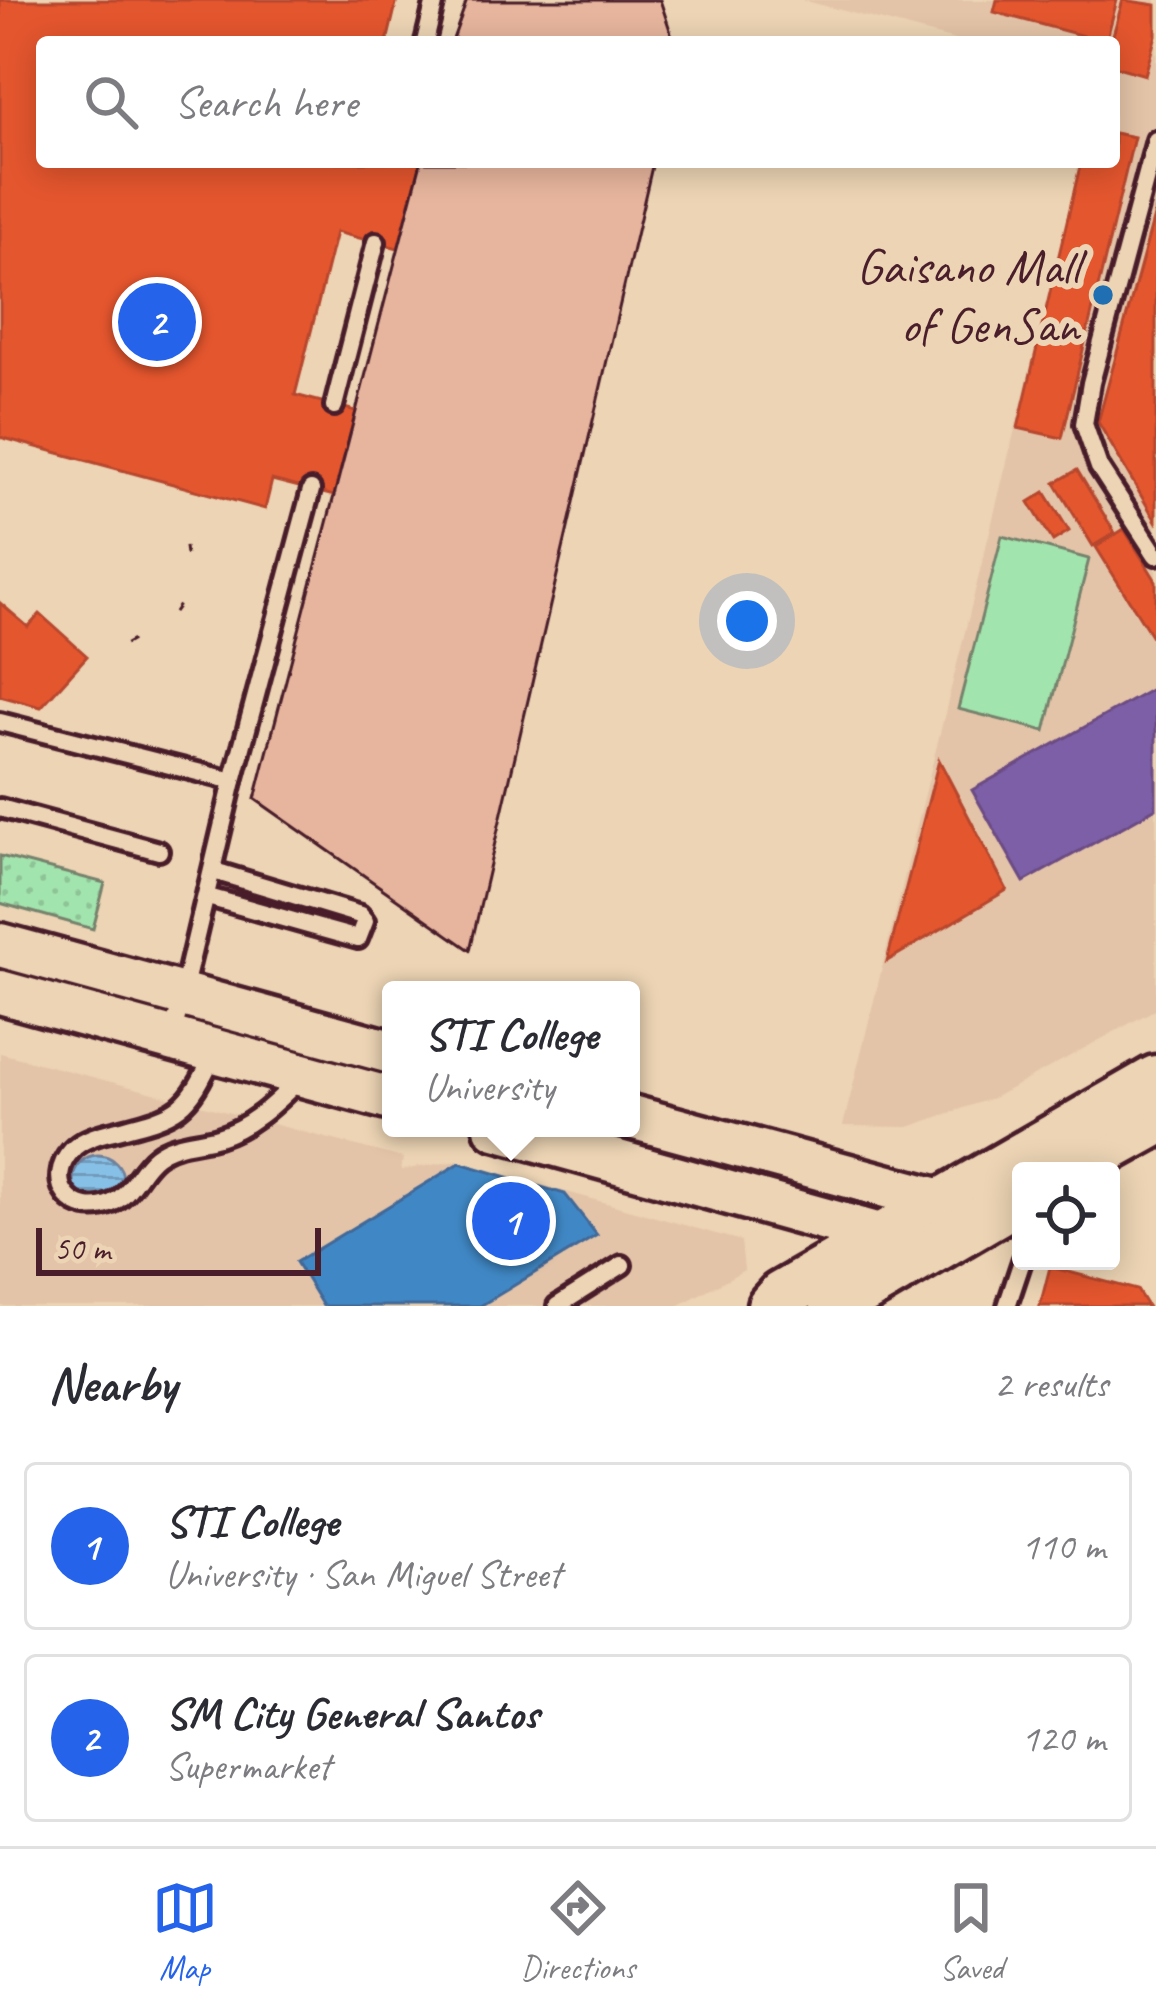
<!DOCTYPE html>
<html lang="en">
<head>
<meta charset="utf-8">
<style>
  :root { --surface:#fff; --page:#f2f2f3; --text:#2b2b33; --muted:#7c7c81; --line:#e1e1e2; --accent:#2563eb }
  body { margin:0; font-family:Caveat,sans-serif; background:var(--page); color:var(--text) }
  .controls { position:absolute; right:36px; bottom:36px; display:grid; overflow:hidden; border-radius:12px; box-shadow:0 6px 30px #0003 }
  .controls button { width:108px; height:108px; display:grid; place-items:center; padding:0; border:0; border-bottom:3px solid var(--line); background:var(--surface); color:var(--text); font:60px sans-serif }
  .scale { position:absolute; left:36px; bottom:30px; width:285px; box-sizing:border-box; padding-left:12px; border:6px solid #4a1f2b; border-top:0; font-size:33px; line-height:42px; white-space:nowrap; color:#4a1f2b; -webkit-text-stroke:9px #ecd4b4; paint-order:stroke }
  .you { position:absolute; left:747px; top:621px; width:42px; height:42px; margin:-30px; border:9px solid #fff; border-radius:50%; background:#1a73e8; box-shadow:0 0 0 18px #1a73e833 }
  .badge { display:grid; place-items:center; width:78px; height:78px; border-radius:50%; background:var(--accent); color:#fff; font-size:39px; font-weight:700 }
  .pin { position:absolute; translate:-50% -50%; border:6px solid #fff; box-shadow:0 3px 12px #0006 }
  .popup { position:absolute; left:382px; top:981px; width:258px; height:156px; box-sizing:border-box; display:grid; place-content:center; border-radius:12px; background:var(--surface); filter:drop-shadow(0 3px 9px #0005); font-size:39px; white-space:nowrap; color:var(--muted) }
  .popup b { font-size:45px; color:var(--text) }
  .popup::after { content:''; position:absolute; left:50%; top:100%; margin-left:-24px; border:24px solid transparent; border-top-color:var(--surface) }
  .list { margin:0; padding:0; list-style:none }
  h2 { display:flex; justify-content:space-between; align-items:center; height:156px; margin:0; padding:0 48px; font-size:51px }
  h2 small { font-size:39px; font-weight:400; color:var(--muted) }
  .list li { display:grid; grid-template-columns:78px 1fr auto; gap:36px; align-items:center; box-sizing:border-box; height:168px; margin:0 24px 24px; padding:0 24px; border:3px solid var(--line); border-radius:12px }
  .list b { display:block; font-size:45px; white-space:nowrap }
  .list p { margin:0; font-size:39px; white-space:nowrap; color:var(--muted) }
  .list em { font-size:39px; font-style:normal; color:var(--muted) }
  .icon { flex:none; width:66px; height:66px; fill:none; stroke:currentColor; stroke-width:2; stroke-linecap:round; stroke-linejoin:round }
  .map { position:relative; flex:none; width:1156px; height:1306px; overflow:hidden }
  .search { position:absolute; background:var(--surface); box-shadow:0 6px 30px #0003; left:36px; right:36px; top:36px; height:132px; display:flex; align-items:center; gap:30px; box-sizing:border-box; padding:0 42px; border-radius:12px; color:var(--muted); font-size:45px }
  .sheet { height:540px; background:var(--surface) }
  nav { display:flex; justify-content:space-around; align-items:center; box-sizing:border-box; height:168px; border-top:3px solid var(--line); background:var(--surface); font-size:33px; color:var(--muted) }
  nav a { display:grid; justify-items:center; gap:6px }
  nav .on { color:var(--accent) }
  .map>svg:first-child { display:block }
  .built { fill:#e4c4a8 }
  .garden { fill:url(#garden-dots); stroke:#76826c; stroke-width:3 }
  .pitch { fill:#a2e4ae; stroke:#76826c; stroke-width:3 }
  .water { fill:url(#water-rules); stroke:#6f809b; stroke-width:3 }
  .shops { fill:#e4572e; stroke:#b6462d; stroke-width:3 }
  .offices { fill:#7b5ea7; stroke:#6c4b82; stroke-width:3 }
  .schools { fill:#3f88c5; stroke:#426897; stroke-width:3 }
  .building { fill:#e7b59d; stroke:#4a1f2b; stroke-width:3 }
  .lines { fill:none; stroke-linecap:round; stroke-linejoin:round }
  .service-casing { stroke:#4a1f2b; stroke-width:26 }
  .tertiary-casing { stroke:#4a1f2b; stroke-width:51 }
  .secondary-casing { stroke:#4a1f2b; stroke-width:57 }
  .path { stroke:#4a1f2b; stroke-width:8; stroke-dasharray:3 9; stroke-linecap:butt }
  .service { stroke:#ecd4b4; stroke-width:16 }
  .tertiary { stroke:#ecd4b4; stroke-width:42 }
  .secondary { stroke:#ecd4b4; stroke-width:48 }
  .poi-dot { fill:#1f6fb2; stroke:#ecd4b4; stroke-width:4.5 }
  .labels { text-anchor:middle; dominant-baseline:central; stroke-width:12; stroke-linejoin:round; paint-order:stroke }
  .poi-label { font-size:51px; fill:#4a1f2b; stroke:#ecd4b4; text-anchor:end }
</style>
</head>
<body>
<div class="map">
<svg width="1156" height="1306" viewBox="0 0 1156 1306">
  <defs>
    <pattern id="garden-dots" width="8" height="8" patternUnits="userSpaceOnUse" patternTransform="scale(3)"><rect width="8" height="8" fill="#a2e4ae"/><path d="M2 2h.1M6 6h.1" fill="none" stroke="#8dc396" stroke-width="1.8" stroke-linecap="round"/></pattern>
    <pattern id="water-rules" width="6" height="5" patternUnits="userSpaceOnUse" patternTransform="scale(3)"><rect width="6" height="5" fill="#87c0e6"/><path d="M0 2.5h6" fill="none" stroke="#709bbb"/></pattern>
  </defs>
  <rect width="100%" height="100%" fill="#ecd4b4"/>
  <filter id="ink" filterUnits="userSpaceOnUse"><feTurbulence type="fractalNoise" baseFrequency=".00833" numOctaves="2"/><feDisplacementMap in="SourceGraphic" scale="24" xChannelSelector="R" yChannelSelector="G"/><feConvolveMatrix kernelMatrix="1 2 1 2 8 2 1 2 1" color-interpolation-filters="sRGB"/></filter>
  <g filter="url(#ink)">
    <!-- built -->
    <g class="built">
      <polygon points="802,0 1156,0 1156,1009 995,1097 909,1127 843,1126 1081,162 1114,162 1114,42 963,42"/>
      <polygon points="0,1053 403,1158 401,1170 457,1161 741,1241 744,1270 678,1306 0,1306"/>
    </g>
    <!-- garden -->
    <polygon class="garden" points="0,856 105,883 93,929 0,903"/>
    <!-- pitch -->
    <polygon class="pitch" points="1002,536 1089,559 1045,731 958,709"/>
    <!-- water -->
    <circle class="water" cx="98" cy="1180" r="25"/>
    <!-- shops -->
    <g class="shops">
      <polygon points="0,0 397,0 387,42 42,42 42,162 421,162 398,248 336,232 295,395 356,411 334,496 272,480 265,509 0,437"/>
      <polygon points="997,0 1117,0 1106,42 994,12"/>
      <polygon points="1123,0 1156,5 1156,35 1145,75 1114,66 1111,42"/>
      <polygon points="1114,133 1134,137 1062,438 1018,428 1081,162 1114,162"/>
      <polygon points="1156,209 1156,521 1098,422"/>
      <polygon points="1077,470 1115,533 1093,546 1055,483"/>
      <polygon points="1045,492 1069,531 1053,541 1029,502"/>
      <polygon points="1124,529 1156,581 1156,643 1096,547"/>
      <polygon points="0,603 28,627 40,614 87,656 41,707 0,696"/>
      <polygon points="939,760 1007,890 887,961"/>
      <polygon points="1050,1267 1137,1290 1147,1306 1040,1306"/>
    </g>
    <!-- offices -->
    <polygon class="offices" points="1156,687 1156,808 1024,882 972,790"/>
    <!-- schools -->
    <polygon class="schools" points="460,1163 565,1194 597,1235 480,1306 323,1306 296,1262"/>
    <!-- building -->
    <g class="building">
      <polygon points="660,0 674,42 452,42 467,0"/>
      <polygon points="421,162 653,162 470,950 255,799"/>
    </g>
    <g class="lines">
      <!-- service casing -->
      <g class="service-casing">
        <g id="service">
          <polyline points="425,42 435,0"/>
          <polyline points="1156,140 1091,383 1084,424 1099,467 1156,555"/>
          <polyline points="334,406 376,242"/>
          <polyline points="0,722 233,781"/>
          <polyline points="0,808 159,851"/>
          <polyline points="208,897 358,939 365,921 360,915 214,871"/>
          <polyline points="172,1038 233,781 311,490"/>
          <path d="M215,1051C187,1113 179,1114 114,1131C100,1134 82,1139 72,1150C42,1182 74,1221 112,1203C132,1193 139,1169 156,1156C174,1142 197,1143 218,1137C252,1127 275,1103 300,1079"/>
          <polyline points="557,1306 622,1265"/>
          <polyline points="1007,1306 1022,1261"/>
        </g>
      </g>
      <!-- tertiary casing -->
      <g class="tertiary-casing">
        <g id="tertiary">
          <polyline points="0,945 391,1052"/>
          <polyline points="0,992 391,1099"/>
          <polyline points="631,1117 967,1208"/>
          <polyline points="496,1128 905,1242"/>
        </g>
      </g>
      <!-- secondary casing -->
      <g class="secondary-casing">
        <g id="secondary">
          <polyline points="1066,1171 1156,1121"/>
          <polyline points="772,1306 781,1296 1156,1080"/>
          <polyline points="835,1306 1021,1197"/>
        </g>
      </g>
      <!-- path -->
      <g class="path">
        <polyline points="184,551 192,550"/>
        <polyline points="175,608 182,613"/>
        <polyline points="128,641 132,648"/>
      </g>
      <!-- service -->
      <use href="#service" class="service"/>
      <!-- tertiary -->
      <use href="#tertiary" class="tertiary"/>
      <!-- secondary -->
      <use href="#secondary" class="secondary"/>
    </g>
  </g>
  <!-- markers -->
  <circle class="poi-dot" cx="1103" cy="295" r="12"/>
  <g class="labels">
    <!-- poi labels -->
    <g class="poi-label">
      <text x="1079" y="266">Gaisano Mall<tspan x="1079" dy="59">of GenSan</tspan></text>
    </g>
  </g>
</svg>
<div class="controls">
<button><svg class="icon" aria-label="locate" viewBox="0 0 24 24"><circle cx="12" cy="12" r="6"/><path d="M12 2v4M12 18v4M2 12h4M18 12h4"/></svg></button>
</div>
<div class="scale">50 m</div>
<div class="you"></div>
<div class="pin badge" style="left:511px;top:1221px">1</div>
<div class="popup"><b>STI College</b>University</div>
<div class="pin badge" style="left:157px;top:322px">2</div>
<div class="search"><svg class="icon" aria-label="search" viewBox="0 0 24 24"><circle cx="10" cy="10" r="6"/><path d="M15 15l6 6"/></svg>Search here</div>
</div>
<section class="sheet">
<h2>Nearby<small>2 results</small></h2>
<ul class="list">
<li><span class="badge">1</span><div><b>STI College</b><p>University · San Miguel Street</p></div><em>110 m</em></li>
<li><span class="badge">2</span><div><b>SM City General Santos</b><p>Supermarket</p></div><em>120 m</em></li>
</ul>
</section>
<nav>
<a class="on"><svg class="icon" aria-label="map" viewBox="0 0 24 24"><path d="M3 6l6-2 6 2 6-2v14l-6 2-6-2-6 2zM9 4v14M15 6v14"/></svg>Map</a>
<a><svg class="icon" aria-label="directions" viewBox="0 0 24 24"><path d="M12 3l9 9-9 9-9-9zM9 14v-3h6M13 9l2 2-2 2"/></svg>Directions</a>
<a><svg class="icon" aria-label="saved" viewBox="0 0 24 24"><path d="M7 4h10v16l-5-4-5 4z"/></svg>Saved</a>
</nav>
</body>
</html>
